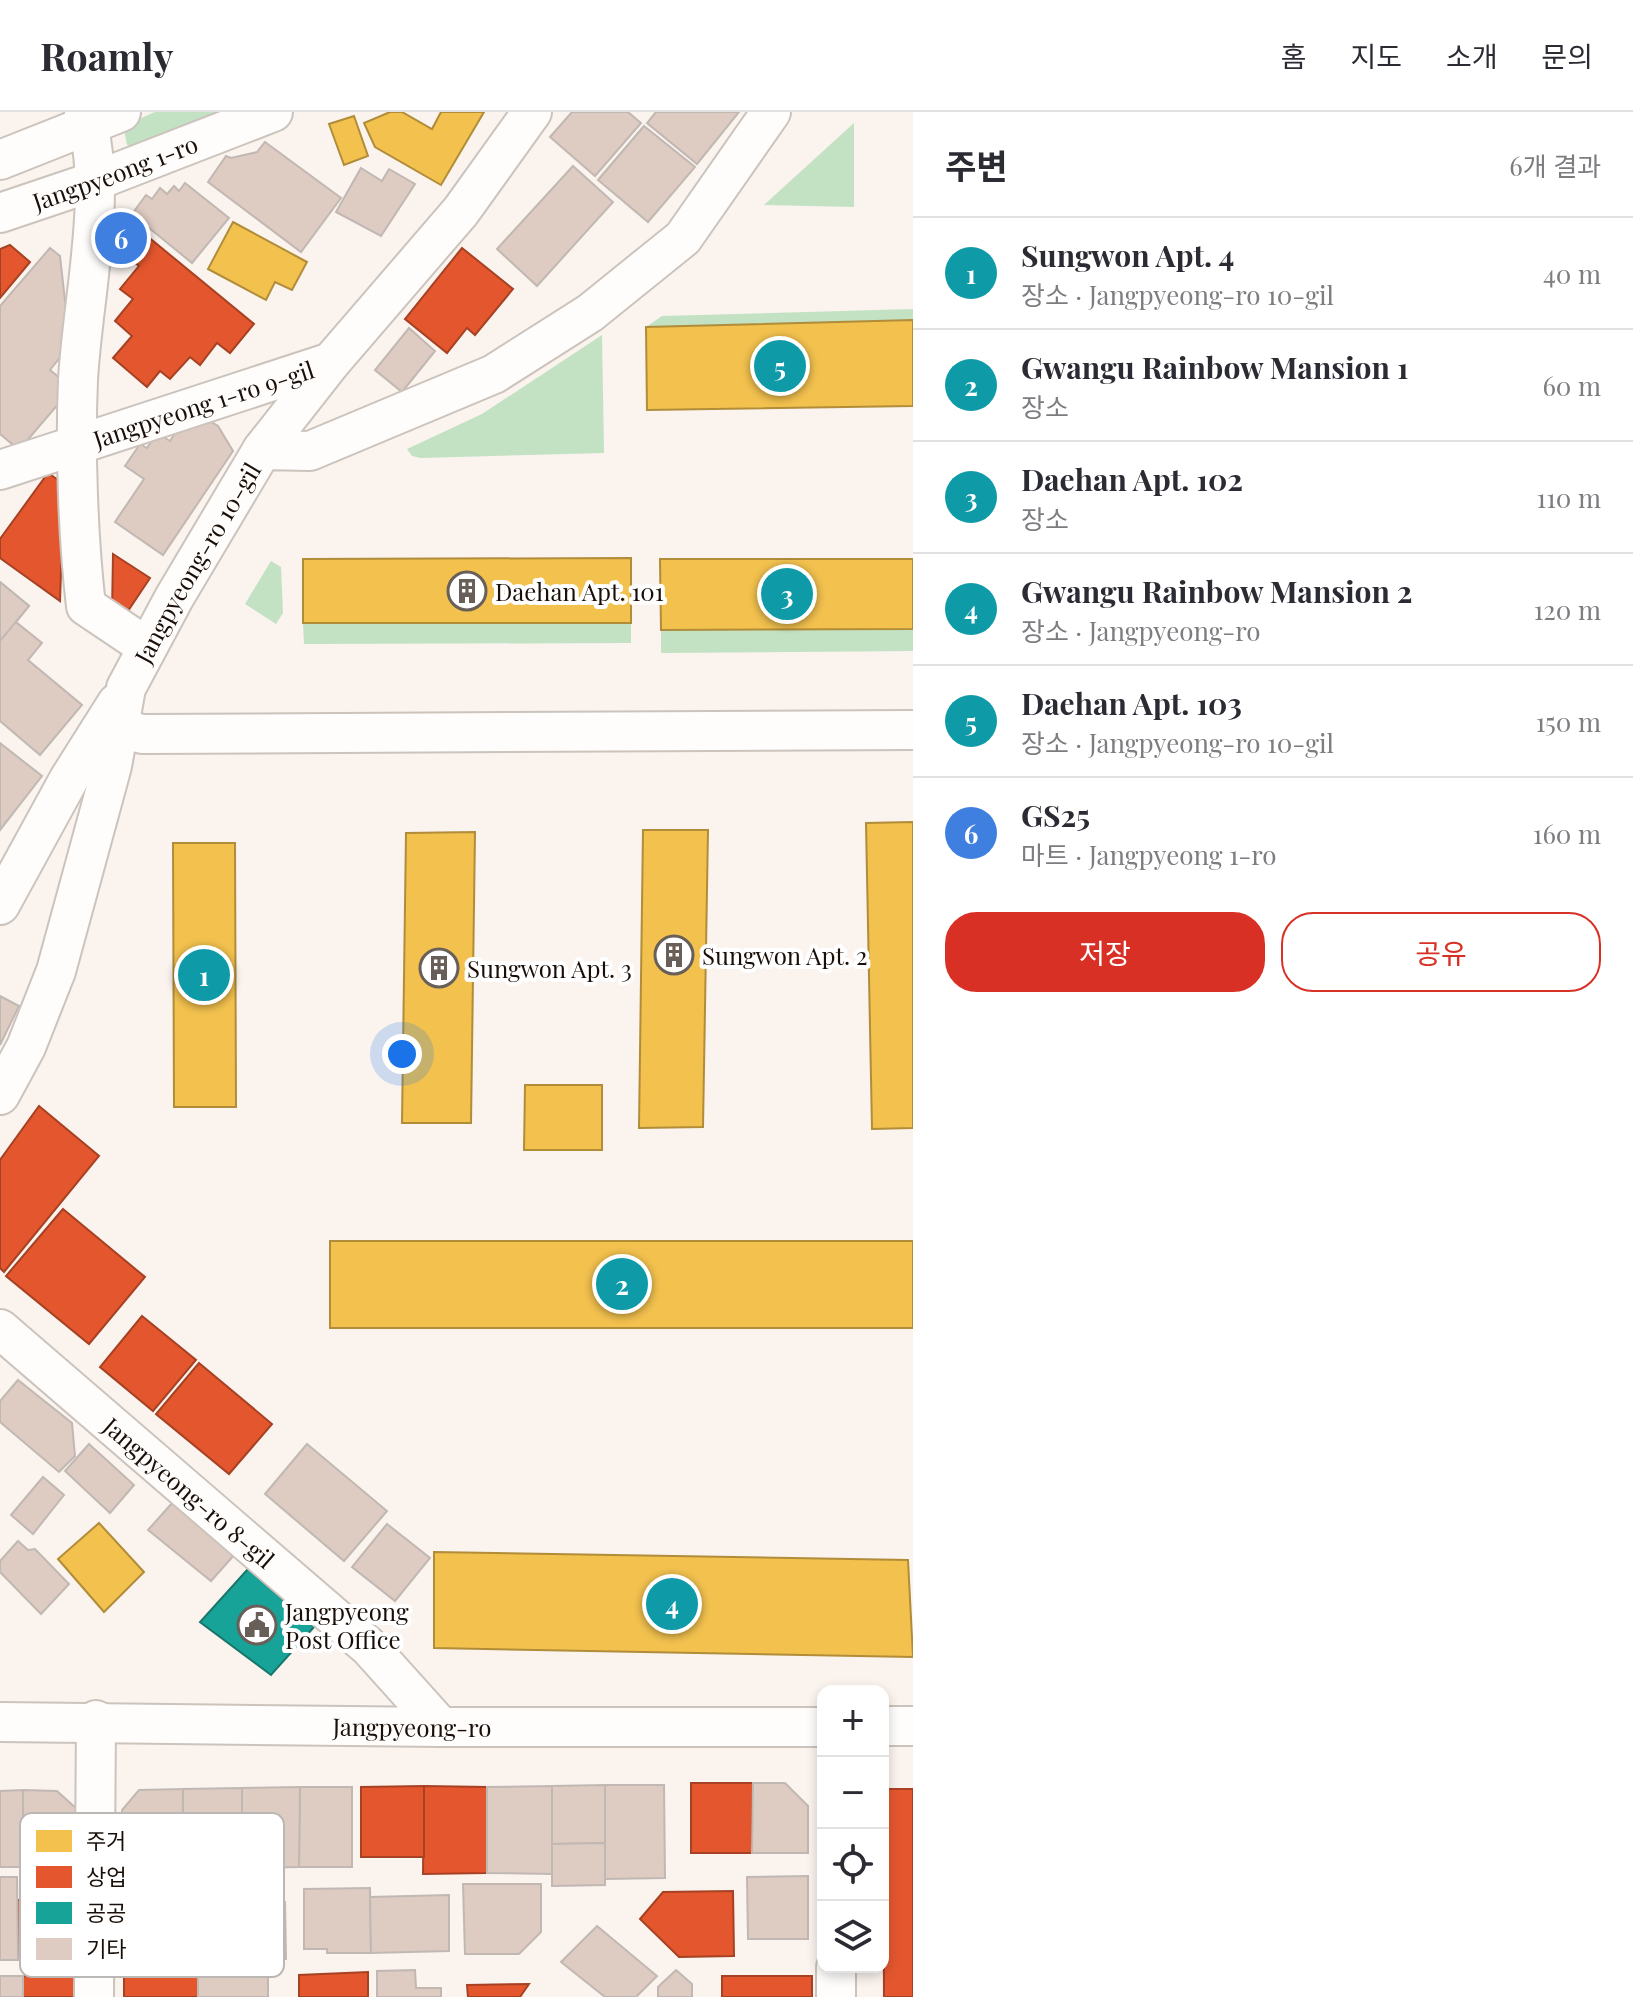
<!DOCTYPE html>
<html lang="ko">
<head>
<meta charset="utf-8">
<style>
  :root { --surface:#fff; --page:#f2f2f3; --text:#2b2b33; --muted:#7c7c81; --line:#e1e1e2; --accent:#d93025 }
  body { margin:0; font-family:"Playfair Display","Noto Sans KR",serif; background:var(--page); color:var(--text) }
  .controls { position:absolute; right:24px; bottom:24px; display:grid; overflow:hidden; border-radius:16px; box-shadow:0 4px 12px #0003 }
  .controls button { width:72px; height:72px; display:grid; place-items:center; padding:0; border:0; border-bottom:2px solid var(--line); background:var(--surface); color:var(--text); font:40px sans-serif }
  .you { position:absolute; left:402px; top:942px; width:28px; height:28px; margin:-20px; border:6px solid #fff; border-radius:50%; background:#1a73e8; box-shadow:0 0 0 12px #1a73e833 }
  .badge { display:grid; place-items:center; width:52px; height:52px; border-radius:50%; background:var(--accent); color:#fff; font-size:26px; font-weight:700 }
  .pin { position:absolute; translate:-50% -50%; border:4px solid #fff; box-shadow:0 2px 8px #0006 }
  .list { margin:0; padding:0; list-style:none }
  h2 { display:flex; justify-content:space-between; align-items:center; height:104px; margin:0; padding:0 32px; font-size:34px }
  h2 small { font-size:26px; font-weight:400; color:var(--muted) }
  .list li { display:grid; grid-template-columns:52px 1fr auto; gap:24px; align-items:center; box-sizing:border-box; height:112px; padding:0 32px; border-top:2px solid var(--line) }
  .list b { display:block; font-size:30px; white-space:nowrap }
  .list p { margin:0; font-size:26px; white-space:nowrap; color:var(--muted) }
  .list em { font-size:26px; font-style:normal; color:var(--muted) }
  .actions { display:flex; gap:16px; padding:24px 32px }
  .actions a { flex:1; padding:18px 0; border:2px solid var(--accent); border-radius:32px; text-align:center; font-size:28px; color:var(--accent) }
  .actions .main { background:var(--accent); color:#fff }
  .icon { flex:none; width:44px; height:44px; fill:none; stroke:currentColor; stroke-width:2; stroke-linecap:round; stroke-linejoin:round }
  .map { position:relative; flex:none; width:913px; height:1885px; overflow:hidden }
  header { display:flex; align-items:center; gap:48px; box-sizing:border-box; height:112px; padding:0 40px; background:var(--surface); border-bottom:2px solid var(--line) }
  header strong { font-size:38px }
  nav { display:flex; gap:44px; margin-inline-start:auto; font-size:28px }
  main { display:flex }
  aside { flex:1; background:var(--surface) }
  .map>svg:first-child { display:block }
  .green { fill:#c2e2c3 }
  .homes { fill:#f2c14e; stroke:#b18c39; stroke-width:2 }
  .shops { fill:#e4572e; stroke:#a74123; stroke-width:2 }
  .public { fill:#17a398; stroke:#18776d; stroke-width:2 }
  .building { fill:#decbc1; stroke:#c1b8b3; stroke-width:2 }
  .lines { fill:none; stroke-linecap:round; stroke-linejoin:round }
  .minor-casing { stroke:#cbc3bc; stroke-width:42 }
  .minor { stroke:#fefdfc; stroke-width:38 }
  .labels { text-anchor:middle; dominant-baseline:central; stroke-width:8; stroke-linejoin:round; paint-order:stroke }
  .street-label { font-size:24px; fill:#1a0f08; stroke:#fff }
  .poi-label { font-size:24px; fill:#1a0f08; stroke:#fff; text-anchor:start }
  .key { fill:#fff; stroke:#bab7b5; stroke-width:2 }
  .key-label { font-size:22px; fill:#1a0f08 }
</style>
</head>
<body>
<header>
<strong>Roamly</strong>
<nav><a>홈</a><a>지도</a><a>소개</a><a>문의</a></nav>
</header>
<main>
<div class="map">
<svg width="913" height="1885" viewBox="0 0 913 1885">
  <rect width="100%" height="100%" fill="#faf3ee"/>
  <!-- green -->
  <g class="green">
    <polygon points="155,0 230,0 136,37 127,33 124,18 132,10"/>
    <polygon points="854,11 854,95 764,93"/>
    <polygon points="913,197 913,208 646,215 662,204"/>
    <polygon points="602,223 604,341 421,346 412,344 407,337 482,302"/>
    <polygon points="271,449 281,455 283,501 276,512 245,492"/>
    <polygon points="303,511 631,511 631,531 304,532"/>
    <polygon points="913,517 913,539 661,541 661,518"/>
  </g>
  <!-- homes -->
  <g class="homes">
    <polygon points="390,0 402,0 432,17 441,0 484,0 441,73 375,35 364,11"/>
    <polygon points="354,4 368,44 344,53 329,12"/>
    <polygon points="233,110 307,150 292,178 275,170 266,188 208,157"/>
    <polygon points="913,208 913,294 647,298 646,215"/>
    <polygon points="631,446 631,511 303,511 303,447"/>
    <polygon points="660,447 913,447 913,517 661,518"/>
    <polygon points="913,710 913,1016 872,1017 866,711"/>
    <polygon points="643,718 708,718 703,1015 639,1016"/>
    <polygon points="475,720 471,1011 402,1011 406,721"/>
    <polygon points="173,731 235,731 236,995 174,995"/>
    <polygon points="525,973 602,973 602,1038 524,1038"/>
    <rect x="330" y="1129" width="583" height="87"/>
    <polygon points="99,1411 144,1460 104,1500 58,1447"/>
    <polygon points="434,1440 908,1448 913,1545 434,1536"/>
  </g>
  <!-- shops -->
  <g class="shops">
    <polygon points="124,105 254,212 230,241 217,231 200,253 190,245 170,267 160,259 147,275 113,246 132,224 115,209 133,187 120,177 139,154 105,126"/>
    <polygon points="10,133 30,150 0,186 0,137"/>
    <polygon points="462,136 513,177 475,223 467,216 447,241 405,207"/>
    <polygon points="48,361 64,372 60,489 0,446 0,427"/>
    <polygon points="113,442 150,466 122,508 112,502"/>
    <polygon points="39,994 99,1044 4,1160 0,1156 0,1048"/>
    <polygon points="63,1097 145,1165 89,1232 6,1164"/>
    <polygon points="142,1204 196,1248 153,1299 100,1255"/>
    <polygon points="199,1251 272,1312 229,1362 156,1302"/>
    <polygon points="691,1671 753,1671 752,1741 691,1741"/>
    <polygon points="424,1674 487,1675 487,1761 423,1762"/>
    <polygon points="424,1674 424,1745 361,1745 361,1675"/>
    <polygon points="883,1677 913,1677 913,1885 884,1885"/>
    <polygon points="733,1779 734,1844 679,1845 640,1807 663,1780"/>
    <polygon points="78,1787 79,1849 18,1848 17,1788"/>
    <polygon points="198,1859 198,1885 124,1885 124,1860"/>
    <polygon points="368,1860 368,1885 299,1885 299,1863"/>
    <polygon points="23,1864 80,1864 79,1885 23,1885"/>
    <rect x="722" y="1864" width="90" height="21"/>
    <polygon points="529,1872 520,1885 468,1885 467,1873"/>
  </g>
  <!-- public -->
  <polygon class="public" points="248,1457 314,1515 271,1563 200,1510"/>
  <!-- building -->
  <g class="building">
    <polygon points="572,0 628,0 641,11 595,64 550,25"/>
    <polygon points="656,0 739,0 697,52 647,11"/>
    <polygon points="644,14 695,55 648,110 598,68"/>
    <polygon points="265,30 341,86 301,140 208,70 226,44 231,46 257,40"/>
    <polygon points="573,54 613,90 537,174 497,137"/>
    <polygon points="361,56 382,69 389,57 415,72 381,124 336,100"/>
    <polygon points="185,71 229,106 192,151 132,102 146,83 152,87 160,76 167,82 174,74 179,79"/>
    <polygon points="50,136 60,144 70,233 50,258 72,276 19,338 0,322 0,194"/>
    <polygon points="409,216 435,239 402,280 375,258"/>
    <polygon points="185,306 208,308 218,314 233,339 163,443 115,410 144,367 125,354 140,332 147,336 157,321 170,329"/>
    <polygon points="0,470 29,494 16,510 42,531 28,548 82,593 40,643 0,609"/>
    <polygon points="0,470 29,494 0,529"/>
    <polygon points="0,631 42,664 0,718"/>
    <polygon points="0,884 19,894 0,933"/>
    <polygon points="18,1268 72,1311 75,1344 59,1360 0,1310 0,1289"/>
    <polygon points="89,1332 134,1373 110,1401 65,1359"/>
    <polygon points="307,1332 387,1399 344,1449 265,1382"/>
    <polygon points="43,1365 64,1383 33,1422 11,1403"/>
    <polygon points="173,1390 235,1442 211,1469 148,1418"/>
    <polygon points="387,1412 430,1446 395,1489 352,1455"/>
    <polygon points="18,1429 28,1438 35,1437 69,1472 41,1502 0,1460 0,1449"/>
    <polygon points="753,1671 785,1671 808,1694 808,1741 752,1741"/>
    <polygon points="605,1673 664,1673 665,1766 605,1767"/>
    <polygon points="605,1673 605,1731 552,1732 552,1674"/>
    <polygon points="552,1674 552,1762 487,1761 487,1675"/>
    <polygon points="300,1675 352,1675 352,1755 299,1755"/>
    <polygon points="300,1675 299,1755 242,1756 242,1676"/>
    <polygon points="242,1676 242,1756 182,1758 183,1677"/>
    <polygon points="183,1677 182,1758 121,1758 122,1698 139,1678"/>
    <polygon points="23,1678 57,1679 78,1698 78,1754 23,1755"/>
    <polygon points="23,1678 23,1755 0,1755 0,1679"/>
    <polygon points="605,1731 605,1773 552,1774 552,1732"/>
    <polygon points="808,1764 808,1827 748,1827 747,1765"/>
    <polygon points="0,1765 17,1765 18,1848 0,1848"/>
    <polygon points="463,1772 541,1772 541,1820 519,1842 465,1842"/>
    <polygon points="370,1776 371,1841 327,1841 327,1837 304,1837 304,1777"/>
    <polygon points="449,1783 449,1839 371,1841 370,1785"/>
    <polygon points="285,1790 286,1847 208,1848 207,1792"/>
    <polygon points="597,1814 657,1864 636,1885 605,1885 561,1850"/>
    <polygon points="415,1858 416,1876 441,1876 441,1885 377,1885 377,1859"/>
    <polygon points="676,1858 692,1872 692,1885 658,1885 658,1875"/>
    <rect x="0" y="1864" width="23" height="21"/>
    <rect x="198" y="1865" width="70" height="20"/>
  </g>
  <g class="lines">
    <!-- minor casing -->
    <g class="minor-casing">
      <g id="minor">
        <path d="M84,0C110,74 82,189 78,268C75,336 78,426 86,494L147,535"/>
        <polyline points="0,48 121,0"/>
        <path id="s1" d="M0,101L95,69L273,0"/>
        <polyline points="262,338 331,250"/>
        <path id="s2" d="M0,358L331,250L461,99L532,0"/>
        <polyline points="120,616 142,622 913,618"/>
        <polyline points="0,793 69,667 117,591"/>
        <path id="s3" d="M0,983L26,935L56,859L112,654L126,576L174,486L262,338L310,339L494,262L590,201L683,126L771,0"/>
        <path id="s4" d="M0,1217L369,1535L441,1615"/>
        <path id="s5" d="M0,1610L441,1615H823"/>
        <polyline points="883,1614 913,1614"/>
        <polyline points="836,1855 836,1885"/>
        <polyline points="94,1885 96,1608"/>
      </g>
    </g>
    <!-- minor -->
    <use href="#minor" class="minor"/>
  </g>
  <!-- icons -->
  <defs>
    <g id="building-ring" transform="scale(2)"><circle r="9.5" fill="#fff" stroke="#685f58" stroke-width="1.5"/><path d="M-4-6H4V6H1V3H-1V6H-4ZM-2.5-4.3h1.7v1.8h-1.7ZM.8-4.3h1.7v1.8H.8ZM-2.5-1h1.7V.8h-1.7ZM.8-1h1.7V.8H.8Z" fill="#685f58"/></g>
    <g id="civic-ring" transform="scale(2)"><circle r="9.5" fill="#fff" stroke="#685f58" stroke-width="1.5"/><path d="M-.6-6.5H3V-4.5H.6V-3L4-1V1h2V6H-6V1h2V-1L-.6-3ZM-1.2 2.5V6h2.4V2.5Z" fill="#685f58"/></g>
  </defs>
  <g fill-rule="evenodd">
    <use href="#building-ring" x="467" y="479"/>
    <use href="#building-ring" x="674" y="843"/>
    <use href="#building-ring" x="439" y="856"/>
    <use href="#civic-ring" x="257" y="1513"/>
  </g>
  <g class="labels">
    <!-- street labels -->
    <g class="street-label">
      <text stroke="none"><textPath href="#s1" startOffset="122">Jangpyeong 1-ro</textPath></text>
      <text stroke="none"><textPath href="#s2" startOffset="214">Jangpyeong 1-ro 9-gil</textPath></text>
      <text stroke="none"><textPath href="#s3" startOffset="572">Jangpyeong-ro 10-gil</textPath></text>
      <text stroke="none"><textPath href="#s4" startOffset="250">Jangpyeong-ro 8-gil</textPath></text>
      <text stroke="none"><textPath href="#s5" startOffset="412">Jangpyeong-ro</textPath></text>
    </g>
    <!-- poi labels -->
    <g class="poi-label">
      <text x="495" y="479">Daehan Apt. 101</text>
      <text x="702" y="843">Sungwon Apt. 2</text>
      <text x="467" y="856">Sungwon Apt. 3</text>
      <text x="285" y="1499">Jangpyeong<tspan x="285" dy="28">Post Office</tspan></text>
    </g>
  </g>
  <!-- legend -->
  <rect x="20" y="1701" width="264" height="164" rx="12" class="key"/>
  <rect x="36" y="1718" width="36" height="22" fill="#f2c14e"/>
  <rect x="36" y="1754" width="36" height="22" fill="#e4572e"/>
  <rect x="36" y="1790" width="36" height="22" fill="#17a398"/>
  <rect x="36" y="1826" width="36" height="22" fill="#decbc1"/>
  <g class="key-label">
    <text x="86" y="1737">주거</text>
    <text x="86" y="1773">상업</text>
    <text x="86" y="1809">공공</text>
    <text x="86" y="1845">기타</text>
  </g>
</svg>
<div class="controls">
<button>+</button>
<button>−</button>
<button><svg class="icon" aria-label="locate" viewBox="0 0 24 24"><circle cx="12" cy="12" r="6"/><path d="M12 2v4M12 18v4M2 12h4M18 12h4"/></svg></button>
<button><svg class="icon" aria-label="layers" viewBox="0 0 24 24"><path d="M12 4l9 5-9 5-9-5zM3 14l9 5 9-5"/></svg></button>
</div>
<div class="you"></div>
<div class="pin badge" style="left:204px;top:863px;background:#0f9aa8">1</div>
<div class="pin badge" style="left:622px;top:1172px;background:#0f9aa8">2</div>
<div class="pin badge" style="left:787px;top:482px;background:#0f9aa8">3</div>
<div class="pin badge" style="left:672px;top:1492px;background:#0f9aa8">4</div>
<div class="pin badge" style="left:780px;top:254px;background:#0f9aa8">5</div>
<div class="pin badge" style="left:121px;top:126px;background:#3f7fe0">6</div>
</div>
<aside>
<h2>주변<small>6개 결과</small></h2>
<ul class="list">
<li><span class="badge" style="background:#0f9aa8">1</span><div><b>Sungwon Apt. 4</b><p>장소 · Jangpyeong-ro 10-gil</p></div><em>40 m</em></li>
<li><span class="badge" style="background:#0f9aa8">2</span><div><b>Gwangu Rainbow Mansion 1</b><p>장소</p></div><em>60 m</em></li>
<li><span class="badge" style="background:#0f9aa8">3</span><div><b>Daehan Apt. 102</b><p>장소</p></div><em>110 m</em></li>
<li><span class="badge" style="background:#0f9aa8">4</span><div><b>Gwangu Rainbow Mansion 2</b><p>장소 · Jangpyeong-ro</p></div><em>120 m</em></li>
<li><span class="badge" style="background:#0f9aa8">5</span><div><b>Daehan Apt. 103</b><p>장소 · Jangpyeong-ro 10-gil</p></div><em>150 m</em></li>
<li><span class="badge" style="background:#3f7fe0">6</span><div><b>GS25</b><p>마트 · Jangpyeong 1-ro</p></div><em>160 m</em></li>
</ul>
<div class="actions"><a class="main">저장</a><a>공유</a></div>
</aside>
</main>
</body>
</html>
